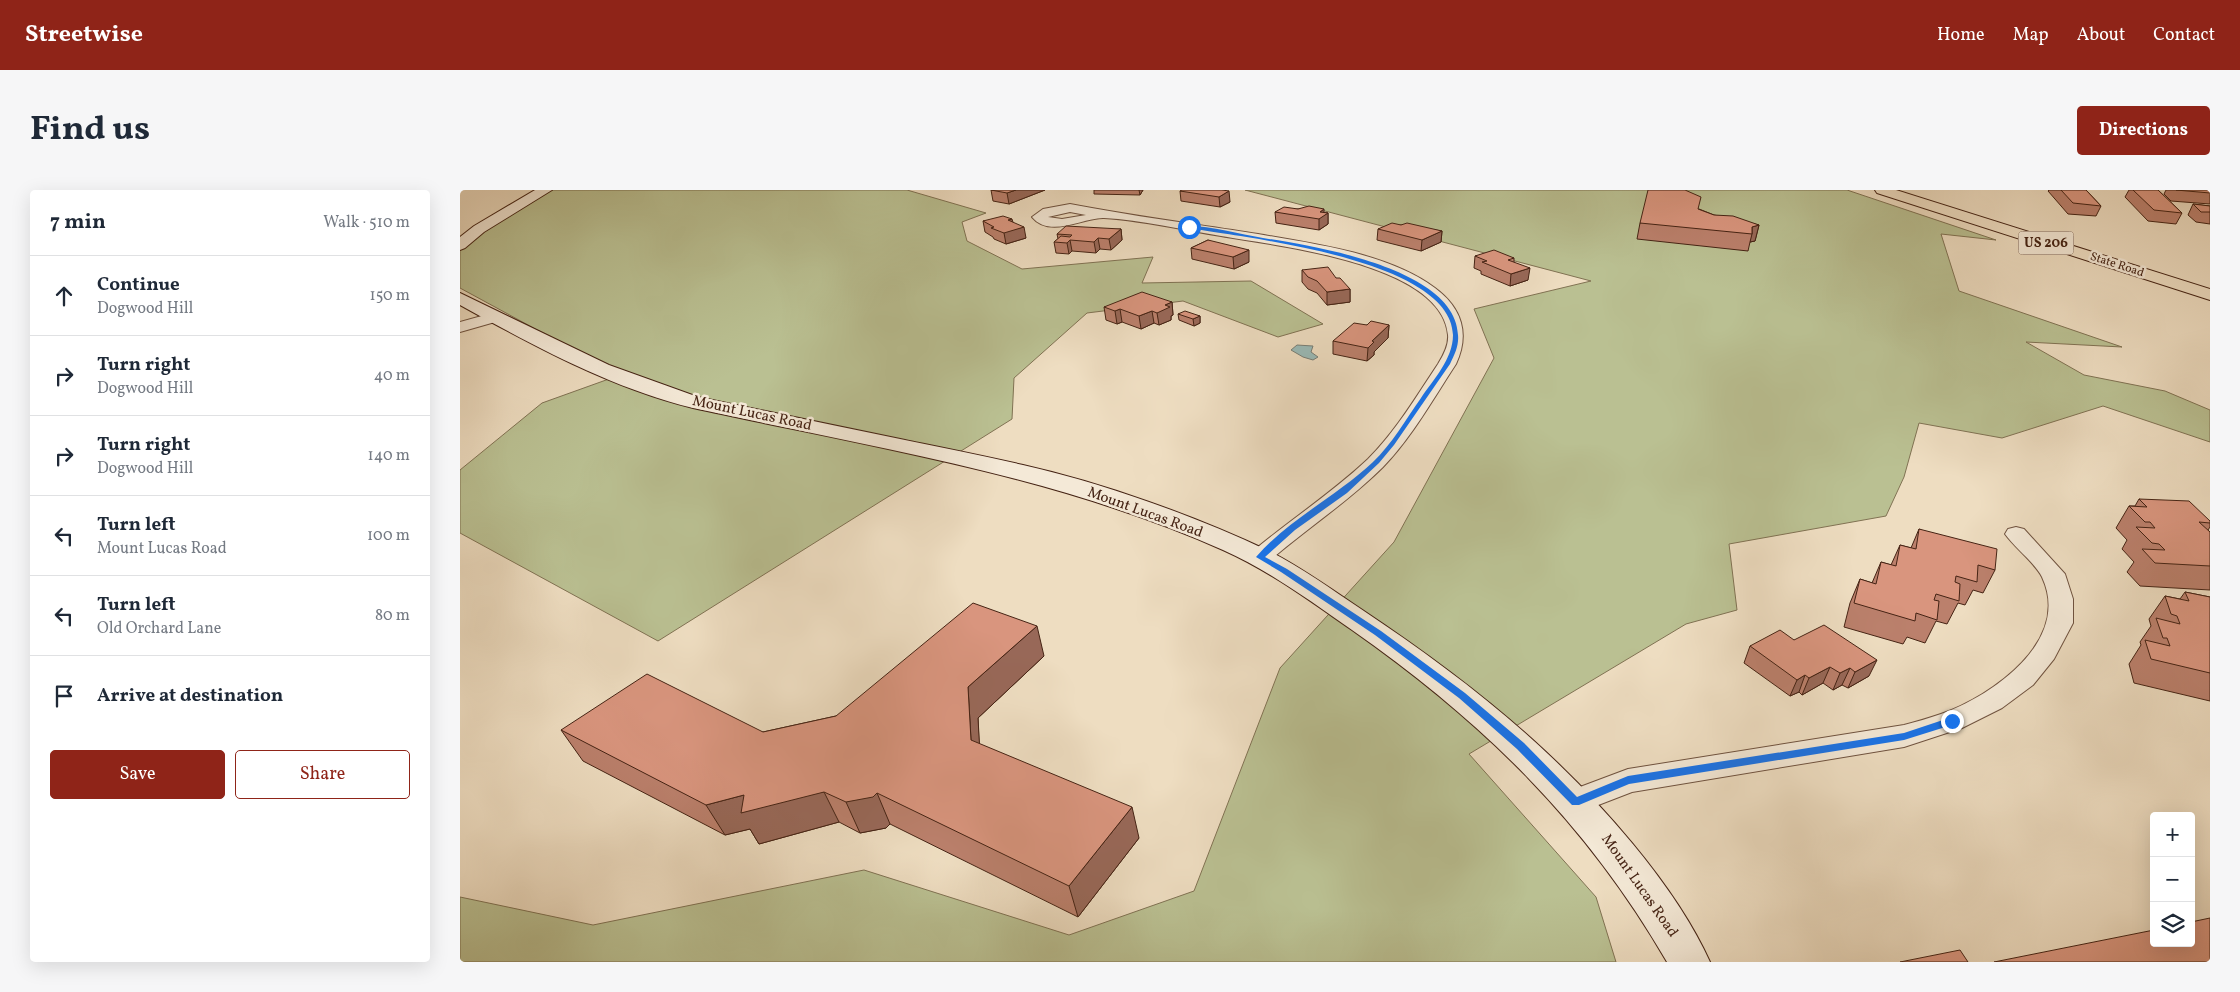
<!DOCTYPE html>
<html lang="en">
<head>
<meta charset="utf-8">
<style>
  :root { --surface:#fff; --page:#f6f6f7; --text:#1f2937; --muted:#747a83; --line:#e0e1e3; --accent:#8f2418 }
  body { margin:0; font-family:Vollkorn,serif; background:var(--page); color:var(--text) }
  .controls { position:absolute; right:15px; bottom:15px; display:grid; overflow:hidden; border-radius:5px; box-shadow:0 5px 20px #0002 }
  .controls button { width:45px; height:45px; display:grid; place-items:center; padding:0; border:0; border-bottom:1px solid var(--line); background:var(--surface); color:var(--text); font:25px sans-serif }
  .stop { position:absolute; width:15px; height:15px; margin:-11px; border:4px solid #1a73e8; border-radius:50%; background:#fff }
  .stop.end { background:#1a73e8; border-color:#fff; box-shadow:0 1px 5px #0008 }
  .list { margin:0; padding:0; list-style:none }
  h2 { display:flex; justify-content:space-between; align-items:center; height:65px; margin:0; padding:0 20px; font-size:21px }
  h2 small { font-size:16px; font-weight:400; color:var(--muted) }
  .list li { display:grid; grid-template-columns:32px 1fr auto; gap:15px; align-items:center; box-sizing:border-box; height:80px; padding:0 20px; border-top:1px solid var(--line) }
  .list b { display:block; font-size:19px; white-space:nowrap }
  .list p { margin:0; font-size:16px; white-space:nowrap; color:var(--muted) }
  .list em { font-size:16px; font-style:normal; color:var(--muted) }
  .actions { display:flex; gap:10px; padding:15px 20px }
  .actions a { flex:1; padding:11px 0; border:1px solid var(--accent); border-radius:5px; text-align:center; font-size:18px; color:var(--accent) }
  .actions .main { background:var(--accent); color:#fff }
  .icon { flex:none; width:28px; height:28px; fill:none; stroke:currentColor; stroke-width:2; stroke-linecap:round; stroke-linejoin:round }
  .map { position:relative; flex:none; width:1750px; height:772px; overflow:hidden; border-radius:5px }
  header { display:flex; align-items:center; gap:30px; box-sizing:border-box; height:70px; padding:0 25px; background:var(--accent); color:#fff }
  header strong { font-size:24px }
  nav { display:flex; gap:28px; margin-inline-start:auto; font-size:18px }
  .intro { display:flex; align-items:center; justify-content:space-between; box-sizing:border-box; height:120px; padding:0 30px }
  h1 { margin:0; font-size:35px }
  .button { padding:12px 22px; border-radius:5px; background:var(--accent); color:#fff; font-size:18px; font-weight:700 }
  main { display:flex; gap:30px; padding:0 30px }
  aside { flex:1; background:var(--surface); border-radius:5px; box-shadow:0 5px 20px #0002 }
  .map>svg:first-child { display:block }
  .green { fill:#bac092; stroke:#807253 }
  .water { fill:#9abbb8; stroke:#787e76 }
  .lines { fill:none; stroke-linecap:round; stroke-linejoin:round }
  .street-casing { stroke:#6f523f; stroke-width:2 }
  .secondary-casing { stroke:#452314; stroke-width:2 }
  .highway-casing { stroke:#452314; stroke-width:2 }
  .street { fill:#f4e9d7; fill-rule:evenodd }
  .secondary { fill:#f4e9d7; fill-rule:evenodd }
  .highway { fill:#eeddc1; fill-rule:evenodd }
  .wall { fill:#bb806c; stroke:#452314 }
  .shaded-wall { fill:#986858; stroke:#452314 }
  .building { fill:#d9957e; stroke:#452314 }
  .route { fill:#1a73e8 }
  .labels { text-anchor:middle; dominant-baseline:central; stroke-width:5; stroke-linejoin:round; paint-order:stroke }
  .far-street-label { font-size:12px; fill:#452314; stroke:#f4e9d7 }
  .shield { fill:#f4e9d7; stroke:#7a5e4e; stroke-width:1 }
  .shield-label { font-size:14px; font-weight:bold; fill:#452314 }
  .street-label { font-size:15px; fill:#452314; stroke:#f4e9d7 }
</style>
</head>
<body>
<header>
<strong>Streetwise</strong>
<nav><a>Home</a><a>Map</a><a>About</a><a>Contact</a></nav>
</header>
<div class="intro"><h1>Find us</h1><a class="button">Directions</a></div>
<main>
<aside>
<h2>7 min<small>Walk · 510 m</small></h2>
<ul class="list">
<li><svg class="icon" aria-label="ahead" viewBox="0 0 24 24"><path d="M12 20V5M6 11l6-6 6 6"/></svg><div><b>Continue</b><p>Dogwood Hill</p></div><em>150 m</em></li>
<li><svg class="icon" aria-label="right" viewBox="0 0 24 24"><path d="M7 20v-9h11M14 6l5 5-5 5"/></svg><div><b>Turn right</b><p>Dogwood Hill</p></div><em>40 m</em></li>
<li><svg class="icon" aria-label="right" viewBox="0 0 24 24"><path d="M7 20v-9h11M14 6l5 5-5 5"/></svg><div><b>Turn right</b><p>Dogwood Hill</p></div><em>140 m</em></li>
<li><svg class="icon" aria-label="left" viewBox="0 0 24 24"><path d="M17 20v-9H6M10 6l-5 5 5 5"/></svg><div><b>Turn left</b><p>Mount Lucas Road</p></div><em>100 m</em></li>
<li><svg class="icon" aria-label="left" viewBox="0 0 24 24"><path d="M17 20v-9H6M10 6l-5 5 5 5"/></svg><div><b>Turn left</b><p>Old Orchard Lane</p></div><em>80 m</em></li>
<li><svg class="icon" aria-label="arrive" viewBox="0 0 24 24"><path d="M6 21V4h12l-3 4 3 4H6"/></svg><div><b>Arrive at destination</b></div></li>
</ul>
<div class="actions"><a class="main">Save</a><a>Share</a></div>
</aside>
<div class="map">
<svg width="1750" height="772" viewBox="0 0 1750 772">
  <rect width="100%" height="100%" fill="#eeddc1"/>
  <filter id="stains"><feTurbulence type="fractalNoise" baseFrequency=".004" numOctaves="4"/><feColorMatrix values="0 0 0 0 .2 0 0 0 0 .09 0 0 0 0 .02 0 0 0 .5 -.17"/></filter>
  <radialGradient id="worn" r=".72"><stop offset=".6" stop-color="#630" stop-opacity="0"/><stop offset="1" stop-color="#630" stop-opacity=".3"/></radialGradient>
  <!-- green -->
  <g class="green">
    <polygon points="85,0 447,0 526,23 502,32 507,51 562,79 693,67 682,93 791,91 863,134 818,147 723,111 627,123 554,188 552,229 198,451 0,343 0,280 82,213 160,185 0,98 0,55"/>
    <polygon points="785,0 1387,0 1536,50 1481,44 1499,101 1662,157 1566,152 1624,185 1705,201 1750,220 1750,252 1643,216 1542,248 1459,233 1444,287 1426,326 1269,354 1277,420 1226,434 1009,564 1136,707 1156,772 0,772 0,707 133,735 404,680 609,745 734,701 820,478 934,352 1034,168 1014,119 1131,91"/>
  </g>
  <!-- water -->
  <polygon class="water" points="837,155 853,156 851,162 858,167 853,170 843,167 831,160"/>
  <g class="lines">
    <!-- street casing -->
    <g class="street-casing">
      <g id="street">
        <path d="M610,14C672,26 735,34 798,44C854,54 928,63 975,98C1002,118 1010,144 996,174C973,209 952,247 923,277C888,312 846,339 808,372L800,374L792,372L788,367L792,362C830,330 872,303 908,269C936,241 956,207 978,174C983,166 989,155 988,145C982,73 817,56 761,46C724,40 681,30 644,28C624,27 590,49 572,27L583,19ZM610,22L626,25L602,29L588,27Z"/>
        <polygon points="36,122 42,124 44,127 42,130 0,142 0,132"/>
        <path d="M1556,337L1564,339L1605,384L1613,409V433L1594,469L1573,495L1542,518L1502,538L1444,557L1172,602L1115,624L1104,621L1100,612L1104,603L1168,579L1444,535C1456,532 1469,528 1481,524C1532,506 1612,451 1582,387C1575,373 1555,358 1545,344L1548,339Z"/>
      </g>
    </g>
    <!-- secondary casing -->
    <g class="secondary-casing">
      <g id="secondary">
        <polygon points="75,0 92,0 24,42 5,58 0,60 0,47 14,36"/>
        <path d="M0,103L149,175L238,207C307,221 376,236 445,250C484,258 524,266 563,275C643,293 735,326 809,361C841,377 871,399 901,419C961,459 1020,502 1074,551C1137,608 1215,694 1250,772H1207C1126,632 1023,532 892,440C850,411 810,381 763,360C595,285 411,257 233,218C151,198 74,156 0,115Z"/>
      </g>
    </g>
    <!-- highway casing -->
    <g class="highway-casing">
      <polygon id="highway" points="1415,0 1436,0 1750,99 1750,110 1417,3"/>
    </g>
    <!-- street -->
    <use href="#street" class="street"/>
    <!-- secondary -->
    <use href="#secondary" class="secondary"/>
    <!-- highway -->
    <use href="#highway" class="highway"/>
  </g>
  <!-- wall -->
  <g class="wall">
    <polygon points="531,0 585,0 549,14 533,11"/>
    <polygon points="634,0 683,0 680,5 634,4"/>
    <polygon points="762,0 770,12 760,17 721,11 720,1"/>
    <polygon points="1589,0 1626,0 1641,16 1636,26 1608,24 1588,1"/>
    <polygon points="1669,0 1698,0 1722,23 1716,34 1688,31 1665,7"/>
    <polygon points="1706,0 1750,0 1750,14 1711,11 1704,4"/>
    <polygon points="1733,14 1750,16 1750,34 1736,32 1728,25"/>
    <polygon points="838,19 868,23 868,34 859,40 816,33 815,22"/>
    <polygon points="1239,19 1254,25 1299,35 1295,51 1290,52 1288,61 1177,49 1180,33"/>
    <polygon points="523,31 553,33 566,48 546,54 534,49 533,47 525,42"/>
    <polygon points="941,35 982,41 981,52 961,61 917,50 918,39"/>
    <polygon points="661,39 662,50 651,60 640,59 636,63 612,61 609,64 596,63 594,52 598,49 597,44"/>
    <polygon points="748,50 789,72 774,79 732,69 731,58"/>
    <polygon points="1015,66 1054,68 1054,72 1068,90 1050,96 1021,84 1021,81 1014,78"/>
    <polygon points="842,80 876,88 890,99 890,112 867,115 857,103 848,99 842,92"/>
    <polygon points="712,112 713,125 711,126 711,130 699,135 694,133 681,139 662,132 657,134 646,130 644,117"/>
    <polygon points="718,124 740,126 740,133 734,136 719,130"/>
    <polygon points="907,135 929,135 928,148 914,162 914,165 907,171 873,164 873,151"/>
    <polygon points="1679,309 1750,331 1750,337 1748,340 1750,342 1750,400 1680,396 1667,382 1674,372 1662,359 1667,350 1656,338 1669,316 1675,316"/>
    <polygon points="1459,339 1535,380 1523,403 1513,400 1505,415 1498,413 1487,434 1476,431 1465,453 1447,447 1443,454 1384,437 1390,413 1400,389 1412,393 1421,372 1431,375 1440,355 1451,358"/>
    <polygon points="1725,402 1750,407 1750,511 1674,493 1669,474 1681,455 1680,452 1691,436 1689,429 1705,406 1720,409"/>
    <polygon points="1334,450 1409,486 1388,498 1382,495 1373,500 1363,493 1342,505 1339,502 1330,506 1284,473 1290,456"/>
    <polygon points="584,466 518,528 519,554 679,648 618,727 430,634 426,638 400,643 379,632 299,654 290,639 265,645 123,571 101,540 303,542 376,526"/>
  </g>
  <!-- shaded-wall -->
  <g class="shaded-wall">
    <polygon points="556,0 585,0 549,14 547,3"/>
    <polygon points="679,0 683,0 680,5"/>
    <polygon points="769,1 770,12 760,17 759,7"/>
    <polygon points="864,19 864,25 868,23 868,34 859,40 859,29 860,22"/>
    <polygon points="552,29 555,39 564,37 566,48 546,54 544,43 548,30"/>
    <polygon points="1299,35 1295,51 1290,52 1292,44 1292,37"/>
    <polygon points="661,39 662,50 651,60 649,49"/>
    <polygon points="982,41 981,52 961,61 962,50"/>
    <polygon points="638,48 640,59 636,63 634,52"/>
    <polygon points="610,50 612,61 609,64 607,53"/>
    <polygon points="789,60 789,72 774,79 773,67"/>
    <polygon points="1070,78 1068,90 1050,96 1051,84"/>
    <polygon points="890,99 890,112 867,115 867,102"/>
    <polygon points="712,112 713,125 711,126 711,130 699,135 697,123 705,115"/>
    <polygon points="660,119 662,132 657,134 655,121"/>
    <polygon points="692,121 694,133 681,139 679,126"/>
    <polygon points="740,126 740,133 734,136 733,129"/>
    <polygon points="929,135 928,148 914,162 914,165 907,171 908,158 912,151"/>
    <polygon points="577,436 584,466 518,528 521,581 511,550 508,497"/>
    <polygon points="1417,470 1409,486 1388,498 1395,482"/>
    <polygon points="1370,477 1363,493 1342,505 1349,488"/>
    <polygon points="1390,478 1382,495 1373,500 1380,483"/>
    <polygon points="1345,485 1339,502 1330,506 1337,490"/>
    <polygon points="364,602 379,632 299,654 290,639 265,645 246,615 284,605"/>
    <polygon points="417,603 430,634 426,638 400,643 386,612"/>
    <polygon points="672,617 679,648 618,727 609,696"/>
  </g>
  <!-- building -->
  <g class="building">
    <polygon points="531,0 556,0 547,3"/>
    <polygon points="722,0 762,0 769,1 759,7 720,1"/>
    <polygon points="1188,0 1225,0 1241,7 1238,19 1254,25 1273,26 1299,35 1292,37 1292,44 1180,33"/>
    <polygon points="1601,0 1626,0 1641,16 1613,13"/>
    <polygon points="1673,0 1698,0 1722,23 1694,20"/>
    <polygon points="1716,0 1750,0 1750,3"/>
    <polygon points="1733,14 1750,16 1750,22 1741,22"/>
    <polygon points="849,16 864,19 860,22 868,23 859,29 815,22 824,17 838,19"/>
    <polygon points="543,26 552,29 548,30 564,37 544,43 531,38 534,37 523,31"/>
    <polygon points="932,33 941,35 947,33 982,41 962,50 918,39"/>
    <polygon points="606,36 661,39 649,49 638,48 634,52 610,50 607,53 594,52 601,46 610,47 612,45 597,44"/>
    <polygon points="748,50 789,60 773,67 731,58"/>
    <polygon points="1034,60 1054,68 1048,70 1070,78 1051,84 1022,72 1027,71 1015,66"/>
    <polygon points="868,77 876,88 880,88 890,99 867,102 857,91 848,87 842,80"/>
    <polygon points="682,102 712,112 705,115 710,117 697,123 692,121 679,126 660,119 655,121 644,117"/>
    <polygon points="725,121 740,126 733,129 718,124"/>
    <polygon points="911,131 929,135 912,151 914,152 908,158 873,151 894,133 907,135"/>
    <polygon points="1679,309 1729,311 1750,331 1750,333 1739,332 1750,342 1750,376 1695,373 1682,359 1705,360 1699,354 1692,353 1676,337 1695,338 1690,332 1685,332 1669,316 1687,317"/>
    <polygon points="1459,339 1537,359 1535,380 1518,375 1517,392 1496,386 1495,392 1500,394 1499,411 1476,404 1474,410 1479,411 1477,430 1456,423 1455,431 1394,413 1400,389 1416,394 1421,372 1436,376 1440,355 1456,359"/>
    <polygon points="1725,402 1750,407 1750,483 1691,469 1685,450 1710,456 1707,448 1703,448 1696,428 1720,434 1717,426 1711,424 1705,406 1729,411"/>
    <polygon points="513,413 577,436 508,497 511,550 672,617 609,696 417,603 413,607 386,612 364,602 281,623 284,605 246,615 101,540 187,484 303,542 376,526"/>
    <polygon points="1364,435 1417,470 1395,482 1390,478 1380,483 1370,477 1349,488 1345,485 1337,490 1290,456 1320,440 1334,450"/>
    <polygon points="1750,728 1750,772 1534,772 1694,740 1694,753 1731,753 1731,732"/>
    <polygon points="1500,760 1508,772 1440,772"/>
  </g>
  <!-- route -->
  <path class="route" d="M728,36C752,36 779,44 803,48C853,56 996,78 998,145C999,155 995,164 990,174L934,255L919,273L887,303L835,340L805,367L827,379L921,441L1005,503L1064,553L1117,607L1168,586L1444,543L1492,527L1495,528V534L1444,550L1169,594L1119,615H1112L1057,559L999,508L915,445L821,382L796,367C829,329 877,306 913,272C932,254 946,229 961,208C973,190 993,169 993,145C991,69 786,48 729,38Z"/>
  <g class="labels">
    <!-- far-street labels -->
    <g class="far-street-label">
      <text transform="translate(1657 75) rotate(18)">State Road</text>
    </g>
    <!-- shield labels -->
    <rect class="shield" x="1558.5" y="41.5" width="55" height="23" rx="4"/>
    <g class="shield-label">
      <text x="1586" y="53">US 206</text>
    </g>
    <!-- street labels -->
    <g class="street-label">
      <text transform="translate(292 224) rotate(12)">Mount Lucas Road</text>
      <text transform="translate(685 323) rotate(20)">Mount Lucas Road</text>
      <text transform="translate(1179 696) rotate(55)">Mount Lucas Road</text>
    </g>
  </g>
  <rect width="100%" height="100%" filter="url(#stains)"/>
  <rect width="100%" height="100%" fill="url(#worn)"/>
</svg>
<div class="controls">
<button>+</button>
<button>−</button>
<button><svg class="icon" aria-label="layers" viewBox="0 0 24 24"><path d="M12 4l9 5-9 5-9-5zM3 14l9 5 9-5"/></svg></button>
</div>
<div class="stop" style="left:729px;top:37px"></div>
<div class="stop end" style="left:1492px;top:531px"></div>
</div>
</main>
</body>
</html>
